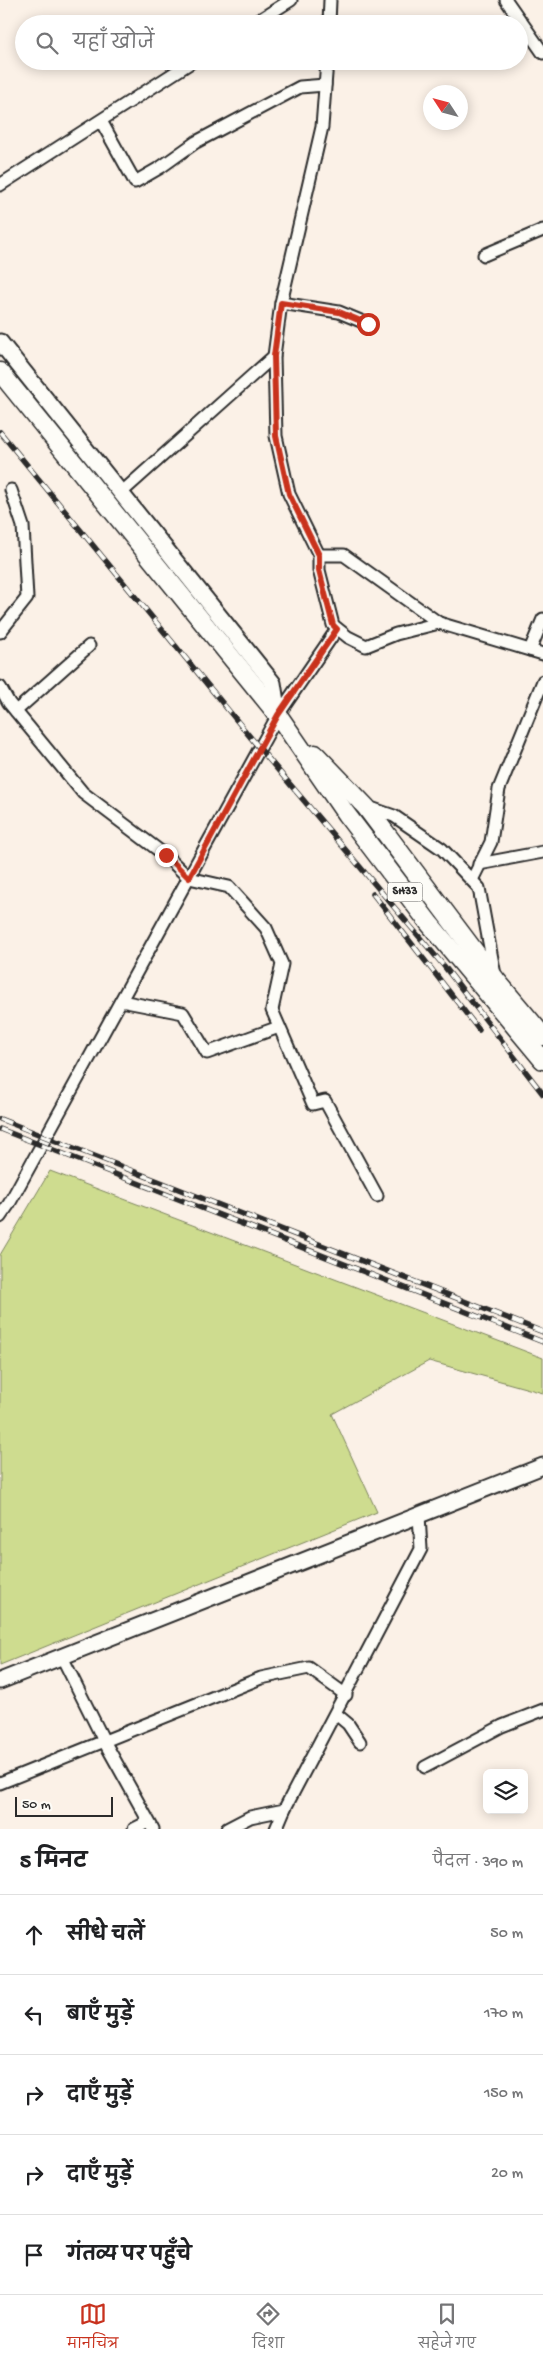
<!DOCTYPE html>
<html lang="hi">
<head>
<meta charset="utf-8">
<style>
  :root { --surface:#fff; --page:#f2f2f2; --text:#202124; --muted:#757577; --line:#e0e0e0; --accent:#c8321e }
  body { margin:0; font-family:"Gochi Hand","Playpen Sans Deva",sans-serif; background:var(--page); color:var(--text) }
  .controls { position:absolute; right:15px; bottom:15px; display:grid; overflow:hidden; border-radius:8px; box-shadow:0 2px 12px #0003 }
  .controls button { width:45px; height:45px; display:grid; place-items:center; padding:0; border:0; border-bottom:1px solid var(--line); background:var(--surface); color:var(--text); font:25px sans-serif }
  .compass { position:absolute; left:423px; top:85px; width:45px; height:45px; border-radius:50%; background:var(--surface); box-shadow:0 2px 12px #0003; rotate:306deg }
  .scale { position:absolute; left:15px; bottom:12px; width:98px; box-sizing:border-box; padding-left:5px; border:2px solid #2b2b2b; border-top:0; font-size:14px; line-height:18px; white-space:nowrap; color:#2b2b2b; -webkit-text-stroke:4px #fdfcf7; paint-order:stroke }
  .stop { position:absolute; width:15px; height:15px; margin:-11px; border:4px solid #c8321e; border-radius:50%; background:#fff }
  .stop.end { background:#c8321e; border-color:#fff; box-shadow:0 1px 5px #0008 }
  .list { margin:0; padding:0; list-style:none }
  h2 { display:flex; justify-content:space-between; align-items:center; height:65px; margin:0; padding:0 20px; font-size:21px }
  h2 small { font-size:16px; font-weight:400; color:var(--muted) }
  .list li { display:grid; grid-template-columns:32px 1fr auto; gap:15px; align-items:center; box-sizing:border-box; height:80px; padding:0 20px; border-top:1px solid var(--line) }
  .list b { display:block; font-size:19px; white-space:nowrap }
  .list em { font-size:16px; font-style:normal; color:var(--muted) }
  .icon { flex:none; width:28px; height:28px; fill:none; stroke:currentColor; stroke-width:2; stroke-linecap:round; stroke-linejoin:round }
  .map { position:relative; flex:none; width:543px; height:1829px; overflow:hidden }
  .search { position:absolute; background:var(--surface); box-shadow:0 2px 12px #0003; left:15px; right:15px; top:15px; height:55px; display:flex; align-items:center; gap:12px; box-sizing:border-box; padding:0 18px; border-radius:28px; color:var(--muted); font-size:19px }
  .sheet { height:465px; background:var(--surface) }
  nav { display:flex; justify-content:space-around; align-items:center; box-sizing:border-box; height:70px; border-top:1px solid var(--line); background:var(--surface); font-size:14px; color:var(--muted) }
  nav a { display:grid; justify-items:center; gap:2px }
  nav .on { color:var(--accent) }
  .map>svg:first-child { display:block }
  .green { fill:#cedc8f; stroke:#7c845d }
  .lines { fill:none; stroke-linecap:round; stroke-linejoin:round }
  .street-casing { stroke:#2b2b2b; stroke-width:15 }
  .secondary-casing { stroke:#2b2b2b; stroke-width:19 }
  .primary-casing { stroke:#2b2b2b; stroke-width:21 }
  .street { stroke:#fdfcf7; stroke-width:11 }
  .secondary { stroke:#fdfcf7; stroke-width:15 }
  .primary { stroke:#fdfcf7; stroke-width:18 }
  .rail-casing { stroke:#2b2b2b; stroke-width:5.5 }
  .rail { stroke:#fdfcf7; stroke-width:4; stroke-dasharray:11; stroke-linecap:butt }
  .route { stroke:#c8321e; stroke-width:6 }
  .labels { text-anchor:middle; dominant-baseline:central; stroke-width:4; stroke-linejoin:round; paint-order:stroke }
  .shield { fill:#fdfcf7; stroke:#6a6a68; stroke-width:1 }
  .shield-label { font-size:12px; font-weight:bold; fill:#2b2b2b }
</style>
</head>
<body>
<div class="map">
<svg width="543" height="1829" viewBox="0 0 543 1829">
  <rect width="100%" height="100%" fill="#fbf1e7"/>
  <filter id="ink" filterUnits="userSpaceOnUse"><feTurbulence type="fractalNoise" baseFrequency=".02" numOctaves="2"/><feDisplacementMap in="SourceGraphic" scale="10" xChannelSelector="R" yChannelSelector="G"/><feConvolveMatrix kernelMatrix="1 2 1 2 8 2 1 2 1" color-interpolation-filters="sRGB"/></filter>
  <g filter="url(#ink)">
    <!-- green -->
    <polygon class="green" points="50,1171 543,1358 543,1393 429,1361 332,1414 377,1512 0,1665 0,1255"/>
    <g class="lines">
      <!-- street casing -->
      <g class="street-casing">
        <g id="street">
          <polyline points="506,0 543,53"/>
          <polyline points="253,24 291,0"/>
          <polyline points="329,24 330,0"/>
          <polyline points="327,61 322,127 281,303 274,356 276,436 289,494 319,555 319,570 333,625 348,637 366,646 396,634 439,623 543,654"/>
          <polyline points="101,121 135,182 161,167 196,142 300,87 325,85"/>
          <polyline points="0,185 193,61"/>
          <polyline points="484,255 543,230"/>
          <polyline points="281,303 339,312 368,324"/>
          <polyline points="121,493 274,356"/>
          <polyline points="319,555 344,555 439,623"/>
          <polyline points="0,632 27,598 23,526 11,490"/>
          <polyline points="530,650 543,619"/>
          <polyline points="0,687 9,703 83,793 165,855 189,878 229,887 266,928 282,964 272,1010 313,1104 325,1101 377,1196"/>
          <polyline points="16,711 89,646"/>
          <polyline points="368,807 394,816 442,849 479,888 495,975"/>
          <polyline points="479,864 543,852"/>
          <polyline points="472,880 491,842 499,789 543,681"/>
          <polyline points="121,1001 183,1013 207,1053 279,1027"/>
          <polyline points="0,1217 9,1204 278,715 337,629"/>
          <polyline points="62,1657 104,1741 153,1829"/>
          <polyline points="336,1714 348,1724 360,1742"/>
          <polyline points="425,1767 502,1726 543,1710"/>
          <polyline points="0,1783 261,1678 309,1668 346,1695"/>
          <polyline points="134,1829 148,1822"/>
          <polyline points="227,1829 250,1817 284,1810 421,1549 419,1515"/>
          <polyline points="276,1829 284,1810"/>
        </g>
      </g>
      <!-- secondary casing -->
      <g class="secondary-casing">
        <g id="secondary">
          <polyline points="0,342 273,683 278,715"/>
          <polyline points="0,1681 543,1466"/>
        </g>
      </g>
      <!-- primary casing -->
      <g class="primary-casing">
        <g id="primary">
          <polyline points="0,372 278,715 346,814 429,923 543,1060"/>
          <polyline points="315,754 366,807 496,980 543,1036"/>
        </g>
      </g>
      <!-- street -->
      <use href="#street" class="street"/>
      <!-- secondary -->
      <use href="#secondary" class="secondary"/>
      <!-- primary -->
      <use href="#primary" class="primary"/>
      <!-- rail casing -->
      <g class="rail-casing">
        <g id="rail">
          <polyline points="0,432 261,750 444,966 543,1094"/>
          <polyline points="373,894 479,1030"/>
          <polyline points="0,1119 543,1332"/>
          <polyline points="0,1129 543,1342"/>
        </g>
      </g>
      <!-- rail -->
      <use href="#rail" class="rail"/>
    </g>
  </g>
  <g class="lines" filter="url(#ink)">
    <!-- route -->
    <polyline class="route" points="166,855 189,878 278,715 337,629 333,625 319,570 319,555 289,494 276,436 274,356 281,303 339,312 368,324"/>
  </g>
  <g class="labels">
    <!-- shield labels -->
    <rect class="shield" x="387.5" y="882.5" width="35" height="19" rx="4"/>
    <g class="shield-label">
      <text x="405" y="892">SH33</text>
    </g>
  </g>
</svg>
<div class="controls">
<button><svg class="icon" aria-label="layers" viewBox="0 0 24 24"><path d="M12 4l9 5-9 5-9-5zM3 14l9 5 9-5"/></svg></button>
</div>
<svg class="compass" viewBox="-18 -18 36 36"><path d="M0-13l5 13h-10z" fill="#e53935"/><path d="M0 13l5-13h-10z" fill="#757577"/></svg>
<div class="scale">50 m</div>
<div class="stop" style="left:368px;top:324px"></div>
<div class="stop end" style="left:166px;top:855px"></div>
<div class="search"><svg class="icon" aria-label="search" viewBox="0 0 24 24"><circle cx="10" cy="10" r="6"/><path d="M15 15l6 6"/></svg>यहाँ खोजें</div>
</div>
<section class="sheet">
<h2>5 मिनट<small>पैदल · 390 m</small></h2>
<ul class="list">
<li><svg class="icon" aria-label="ahead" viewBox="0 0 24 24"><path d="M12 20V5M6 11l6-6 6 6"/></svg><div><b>सीधे चलें</b></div><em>50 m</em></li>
<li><svg class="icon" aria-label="left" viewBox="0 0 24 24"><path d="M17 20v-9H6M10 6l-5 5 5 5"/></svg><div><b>बाएँ मुड़ें</b></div><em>170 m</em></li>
<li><svg class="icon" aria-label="right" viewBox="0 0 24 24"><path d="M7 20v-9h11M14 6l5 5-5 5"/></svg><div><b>दाएँ मुड़ें</b></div><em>150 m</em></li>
<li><svg class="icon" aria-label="right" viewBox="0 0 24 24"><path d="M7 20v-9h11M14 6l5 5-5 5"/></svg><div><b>दाएँ मुड़ें</b></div><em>20 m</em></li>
<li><svg class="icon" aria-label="arrive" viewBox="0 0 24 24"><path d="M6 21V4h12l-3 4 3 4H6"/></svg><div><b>गंतव्य पर पहुँचे</b></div></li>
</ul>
</section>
<nav>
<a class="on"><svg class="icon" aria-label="map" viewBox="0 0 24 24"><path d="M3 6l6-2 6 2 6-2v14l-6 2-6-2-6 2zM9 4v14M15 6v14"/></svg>मानचित्र</a>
<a><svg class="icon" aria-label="directions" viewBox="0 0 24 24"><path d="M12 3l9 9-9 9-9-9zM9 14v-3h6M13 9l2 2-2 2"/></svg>दिशा</a>
<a><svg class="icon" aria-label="saved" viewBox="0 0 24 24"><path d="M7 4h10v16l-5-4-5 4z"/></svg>सहेजे गए</a>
</nav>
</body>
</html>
